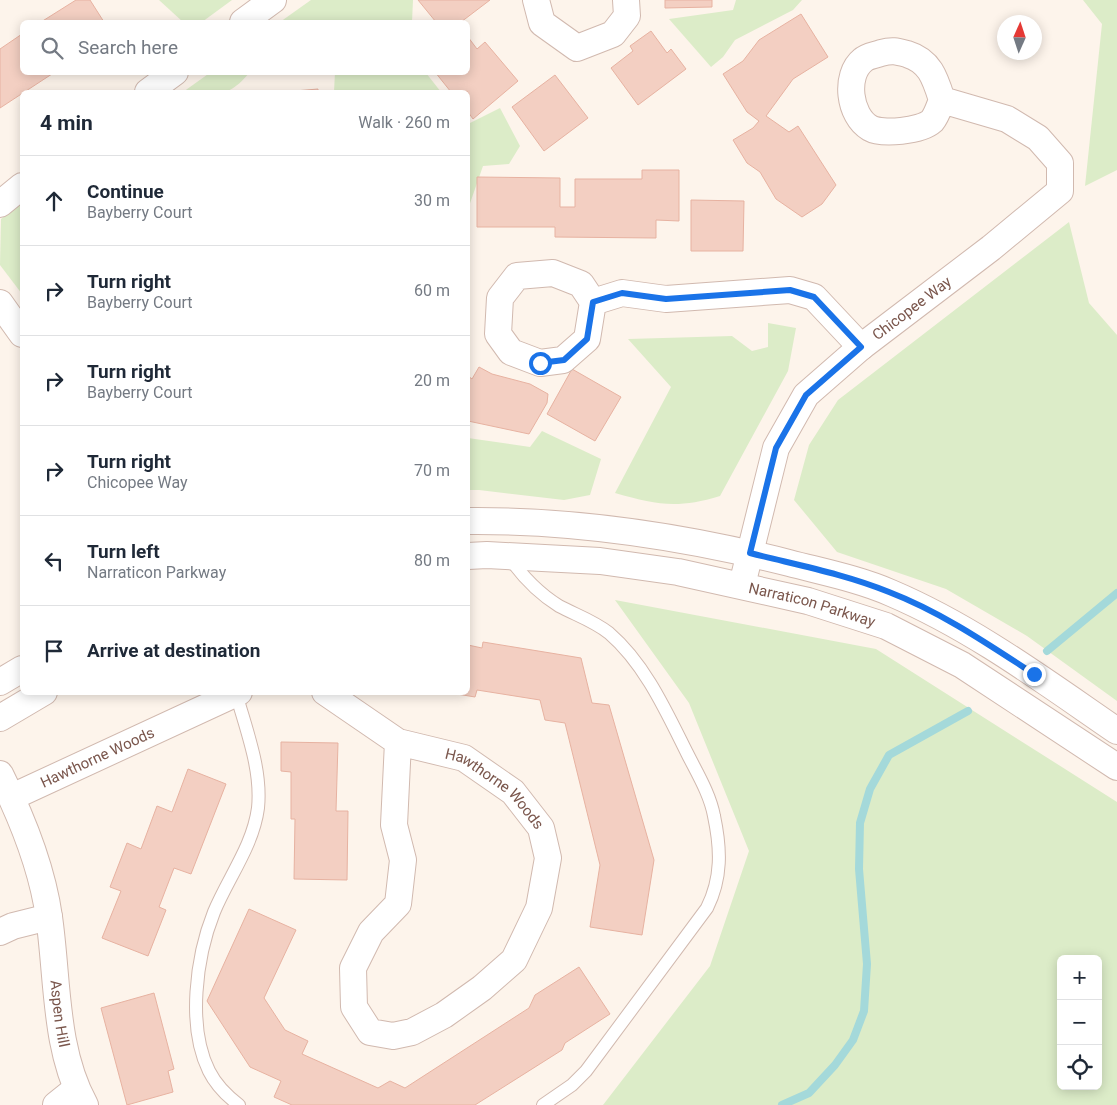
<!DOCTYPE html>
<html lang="en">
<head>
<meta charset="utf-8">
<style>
  :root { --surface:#fff; --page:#f6f6f7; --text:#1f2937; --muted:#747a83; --line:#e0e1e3 }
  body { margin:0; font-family:Roboto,sans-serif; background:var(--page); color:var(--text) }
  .controls { position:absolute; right:15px; bottom:15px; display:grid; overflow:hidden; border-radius:8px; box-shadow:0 2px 12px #0003 }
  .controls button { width:45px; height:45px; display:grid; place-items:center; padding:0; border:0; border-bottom:1px solid var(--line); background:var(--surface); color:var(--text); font:25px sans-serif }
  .compass { position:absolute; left:997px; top:15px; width:45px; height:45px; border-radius:50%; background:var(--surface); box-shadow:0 2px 12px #0003; rotate:3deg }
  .stop { position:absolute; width:15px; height:15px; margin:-11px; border:4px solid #1a73e8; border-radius:50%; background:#fff }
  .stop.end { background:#1a73e8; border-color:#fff; box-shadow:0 1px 5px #0008 }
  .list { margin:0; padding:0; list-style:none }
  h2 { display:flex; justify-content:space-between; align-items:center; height:65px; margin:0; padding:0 20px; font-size:21px }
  h2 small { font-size:16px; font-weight:400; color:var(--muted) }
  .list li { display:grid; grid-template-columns:32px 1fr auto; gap:15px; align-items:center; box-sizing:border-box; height:90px; padding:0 20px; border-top:1px solid var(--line) }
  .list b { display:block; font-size:19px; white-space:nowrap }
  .list p { margin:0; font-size:16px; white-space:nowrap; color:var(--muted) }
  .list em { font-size:16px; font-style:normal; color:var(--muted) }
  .icon { flex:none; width:28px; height:28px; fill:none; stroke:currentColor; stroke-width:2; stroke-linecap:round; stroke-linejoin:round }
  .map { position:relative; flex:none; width:1117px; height:1105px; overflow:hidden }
  .search { position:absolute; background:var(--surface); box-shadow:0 2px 12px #0003; left:20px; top:20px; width:450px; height:55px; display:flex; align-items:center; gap:12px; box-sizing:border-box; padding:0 18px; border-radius:8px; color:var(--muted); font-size:19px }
  .panel { position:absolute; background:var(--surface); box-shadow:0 2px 12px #0003; left:20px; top:90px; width:450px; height:605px; border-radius:8px }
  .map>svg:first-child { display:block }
  .green { fill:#dcecc8; fill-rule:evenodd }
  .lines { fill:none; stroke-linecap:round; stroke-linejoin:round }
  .stream { stroke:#a4d9da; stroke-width:8 }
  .building { fill:#f3cfc2; stroke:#e7b2a1 }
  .service-casing { stroke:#d1b9af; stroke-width:14 }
  .minor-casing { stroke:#d1b9af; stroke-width:28 }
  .service { stroke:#fff; stroke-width:12 }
  .minor { stroke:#fff; stroke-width:26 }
  .route { stroke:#1a73e8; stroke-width:6 }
  .labels { text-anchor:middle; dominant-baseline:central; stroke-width:5; stroke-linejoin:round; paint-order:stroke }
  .street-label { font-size:15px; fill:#7a564c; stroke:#fff8f2 }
</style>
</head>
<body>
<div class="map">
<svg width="1117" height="1105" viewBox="0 0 1117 1105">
  <rect width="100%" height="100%" fill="#fdf4eb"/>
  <!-- green -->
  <g class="green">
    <polygon points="159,0 232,0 202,22 183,22"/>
    <polygon points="311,0 413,0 412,22 280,22"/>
    <polygon points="736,0 802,0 793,10 735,40 723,57 711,67 669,19 733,10"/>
    <polygon points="1083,0 1117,0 1117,170 1085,186 1102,24"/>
    <path d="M211,72H249V73C227,100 215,93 183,92Z"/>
    <polygon points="335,72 426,73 441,92 334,92"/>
    <polygon points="500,108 520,146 509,164 483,166 468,209 468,124"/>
    <polygon points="22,202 22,294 0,265 1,219"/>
    <polygon points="1069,222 1089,303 1117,335 1117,701 1027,636 946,589 837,552 794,500 809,445 838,400"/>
    <path d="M768,323L796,328L788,371L720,496C677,509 657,505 615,493L671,387L628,339L732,336L752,351L768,347Z"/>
    <polygon points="542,431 601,459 590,495 564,500 479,490 468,490 468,438 530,447"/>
    <path d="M615,600L876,649L1117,802V1105H603L710,966L749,851L689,703ZM1061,959H1098V1086H1061Z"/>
  </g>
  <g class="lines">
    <!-- stream -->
    <g class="stream">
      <polyline points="1047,651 1117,593"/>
      <polyline points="782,1105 809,1093 835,1065 853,1040 864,1011 867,964 859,869 860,823 870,789 889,755 968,711"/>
    </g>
  </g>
  <!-- building -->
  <g class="building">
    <polygon points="76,0 90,0 104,22 41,22"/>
    <polygon points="418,0 490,0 461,22 436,22"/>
    <polygon points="665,0 712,0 712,7 665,8"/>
    <polygon points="801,14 828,57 793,79 766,116 789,132 798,126 836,185 822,204 802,217 776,199 760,172 747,163 733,140 753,128 759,121 747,112 723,74 743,61 759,40"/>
    <polygon points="651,31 667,53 671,49 686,69 638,105 611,68 633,51 630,46"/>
    <polygon points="22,34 22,72 55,72 0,108 0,49"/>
    <polygon points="468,37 477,49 485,42 518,81 473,119 468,112 468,92 451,92 435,72 468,72"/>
    <polygon points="555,75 588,118 544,151 512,107"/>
    <polygon points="318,89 318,92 283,92"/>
    <polygon points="642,170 679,170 679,221 656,220 656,238 555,237 555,227 477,227 477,177 560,178 560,207 575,207 575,179 642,179"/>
    <polygon points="691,200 744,201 743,251 691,251"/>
    <polygon points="479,367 492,374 530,384 548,394 547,403 529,434 468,421 468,376 472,379"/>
    <polygon points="572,369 621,397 595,441 547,414"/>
    <polygon points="483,642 581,658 592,703 609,705 654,860 642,935 590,927 600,865 565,723 545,720 540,700 477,690 475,697 445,692 468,692 468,645 482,648"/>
    <polygon points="281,742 338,743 336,811 348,811 347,880 294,879 295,819 291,819 291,772 281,771"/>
    <polygon points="188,769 226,784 191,874 174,868 159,907 166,910 148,956 102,938 121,891 110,887 127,843 141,849 157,806 172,812"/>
    <polygon points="249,909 296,930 264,998 285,1030 308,1041 302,1054 378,1088 390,1081 405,1088 529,1008 535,995 579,967 610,1014 565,1043 562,1050 475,1105 292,1105 274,1097 281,1081 250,1067 207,1001"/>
    <polygon points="154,993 174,1069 168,1071 173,1092 127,1105 101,1008"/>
  </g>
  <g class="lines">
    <!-- service casing -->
    <g class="service-casing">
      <g id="service">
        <path d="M508,556C522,576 538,593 559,606C576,615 594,621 609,633C645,664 666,711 687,753C697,773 710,794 714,816C721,849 722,878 707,908L586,1071L572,1085L543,1105"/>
        <path d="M236,693C246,730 262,769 258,808C253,846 228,878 214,912C196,957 187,1027 209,1071C216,1085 227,1096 239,1105"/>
      </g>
    </g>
    <!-- minor casing -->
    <g class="minor-casing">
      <g id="minor">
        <polyline points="536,0 542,23 577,48 613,34 627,16 626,0"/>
        <polyline points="243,22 273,0"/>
        <polyline points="148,92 175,72"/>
        <polyline points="0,204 22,186"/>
        <polyline points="593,302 587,339 563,360 540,363 511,352 498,334 500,298 517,276 553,273 581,284 593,302 622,293 666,299 790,290 814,297 861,347"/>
        <polyline points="0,303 22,334"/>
        <path d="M468,521C578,520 682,536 789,563C823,572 859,579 891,593C973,628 1044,681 1117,731"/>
        <path id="s1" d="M468,556L487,555L600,561L678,572L808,601L886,626L962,665L1117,767"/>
        <path id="s2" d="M742,585L776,448L806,395L861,347L991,248L1060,191V163L1038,138L1007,119L942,100C935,78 930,61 907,54C896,51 892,50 881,53C876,55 867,56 863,60C844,75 849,116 870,128C882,135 921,131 932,121C937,115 939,107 942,100"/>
        <polyline points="0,682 22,669"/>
        <path id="s3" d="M325,692L398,742L464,758L513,792L541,828L548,858L539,908L514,960L482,988L444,1015L412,1032L393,1036L370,1032L354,1007L353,968L371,932L398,904L403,860L394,825L398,742"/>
        <polyline points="0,718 44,692"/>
        <path id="s4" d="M0,774C22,818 42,867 49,917C58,979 54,1049 85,1105"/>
        <path id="s5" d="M12,797L239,692"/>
        <polyline points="0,932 13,926 49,917"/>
        <polyline points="56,1105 76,1089"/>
      </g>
    </g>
    <!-- service -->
    <use href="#service" class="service"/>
    <!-- minor -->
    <use href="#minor" class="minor"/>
  </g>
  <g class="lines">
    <!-- route -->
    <path class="route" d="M540,363L564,360L587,339L593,302L622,293L666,299L790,290L814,297L861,347L806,395L776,448L750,553C797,565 845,574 889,592C941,612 988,644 1034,674"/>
  </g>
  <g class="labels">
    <!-- street labels -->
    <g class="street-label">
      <text stroke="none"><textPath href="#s2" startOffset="339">Chicopee Way</textPath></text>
      <text stroke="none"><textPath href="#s1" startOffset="349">Narraticon Parkway</textPath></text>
      <text stroke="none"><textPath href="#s5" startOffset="94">Hawthorne Woods</textPath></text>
      <text stroke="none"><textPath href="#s3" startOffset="199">Hawthorne Woods</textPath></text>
      <text stroke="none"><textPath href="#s4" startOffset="249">Aspen Hill</textPath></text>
    </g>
  </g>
</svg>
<div class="controls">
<button>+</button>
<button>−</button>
<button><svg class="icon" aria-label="locate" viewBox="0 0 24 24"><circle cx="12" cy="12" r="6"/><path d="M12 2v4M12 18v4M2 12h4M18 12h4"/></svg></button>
</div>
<svg class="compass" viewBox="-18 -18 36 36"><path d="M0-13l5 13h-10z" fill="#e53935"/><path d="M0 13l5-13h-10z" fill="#747a83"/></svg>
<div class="stop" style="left:540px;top:363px"></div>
<div class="stop end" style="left:1034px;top:674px"></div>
<div class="search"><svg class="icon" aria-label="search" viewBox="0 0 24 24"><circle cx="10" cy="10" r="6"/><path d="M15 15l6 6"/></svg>Search here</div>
<section class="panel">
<h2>4 min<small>Walk · 260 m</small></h2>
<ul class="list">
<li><svg class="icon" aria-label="ahead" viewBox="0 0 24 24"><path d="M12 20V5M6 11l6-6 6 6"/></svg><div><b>Continue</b><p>Bayberry Court</p></div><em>30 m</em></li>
<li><svg class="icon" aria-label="right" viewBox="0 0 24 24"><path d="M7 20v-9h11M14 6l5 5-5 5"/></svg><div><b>Turn right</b><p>Bayberry Court</p></div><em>60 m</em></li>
<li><svg class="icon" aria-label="right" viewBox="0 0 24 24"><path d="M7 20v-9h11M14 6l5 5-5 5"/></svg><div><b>Turn right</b><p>Bayberry Court</p></div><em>20 m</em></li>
<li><svg class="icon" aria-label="right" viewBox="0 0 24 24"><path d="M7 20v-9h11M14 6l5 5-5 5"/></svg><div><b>Turn right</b><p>Chicopee Way</p></div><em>70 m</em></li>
<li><svg class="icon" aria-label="left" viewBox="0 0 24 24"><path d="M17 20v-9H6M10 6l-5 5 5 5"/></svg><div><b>Turn left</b><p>Narraticon Parkway</p></div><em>80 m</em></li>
<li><svg class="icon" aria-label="arrive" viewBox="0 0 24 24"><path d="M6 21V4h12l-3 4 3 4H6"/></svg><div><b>Arrive at destination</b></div></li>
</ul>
</section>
</div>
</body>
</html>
